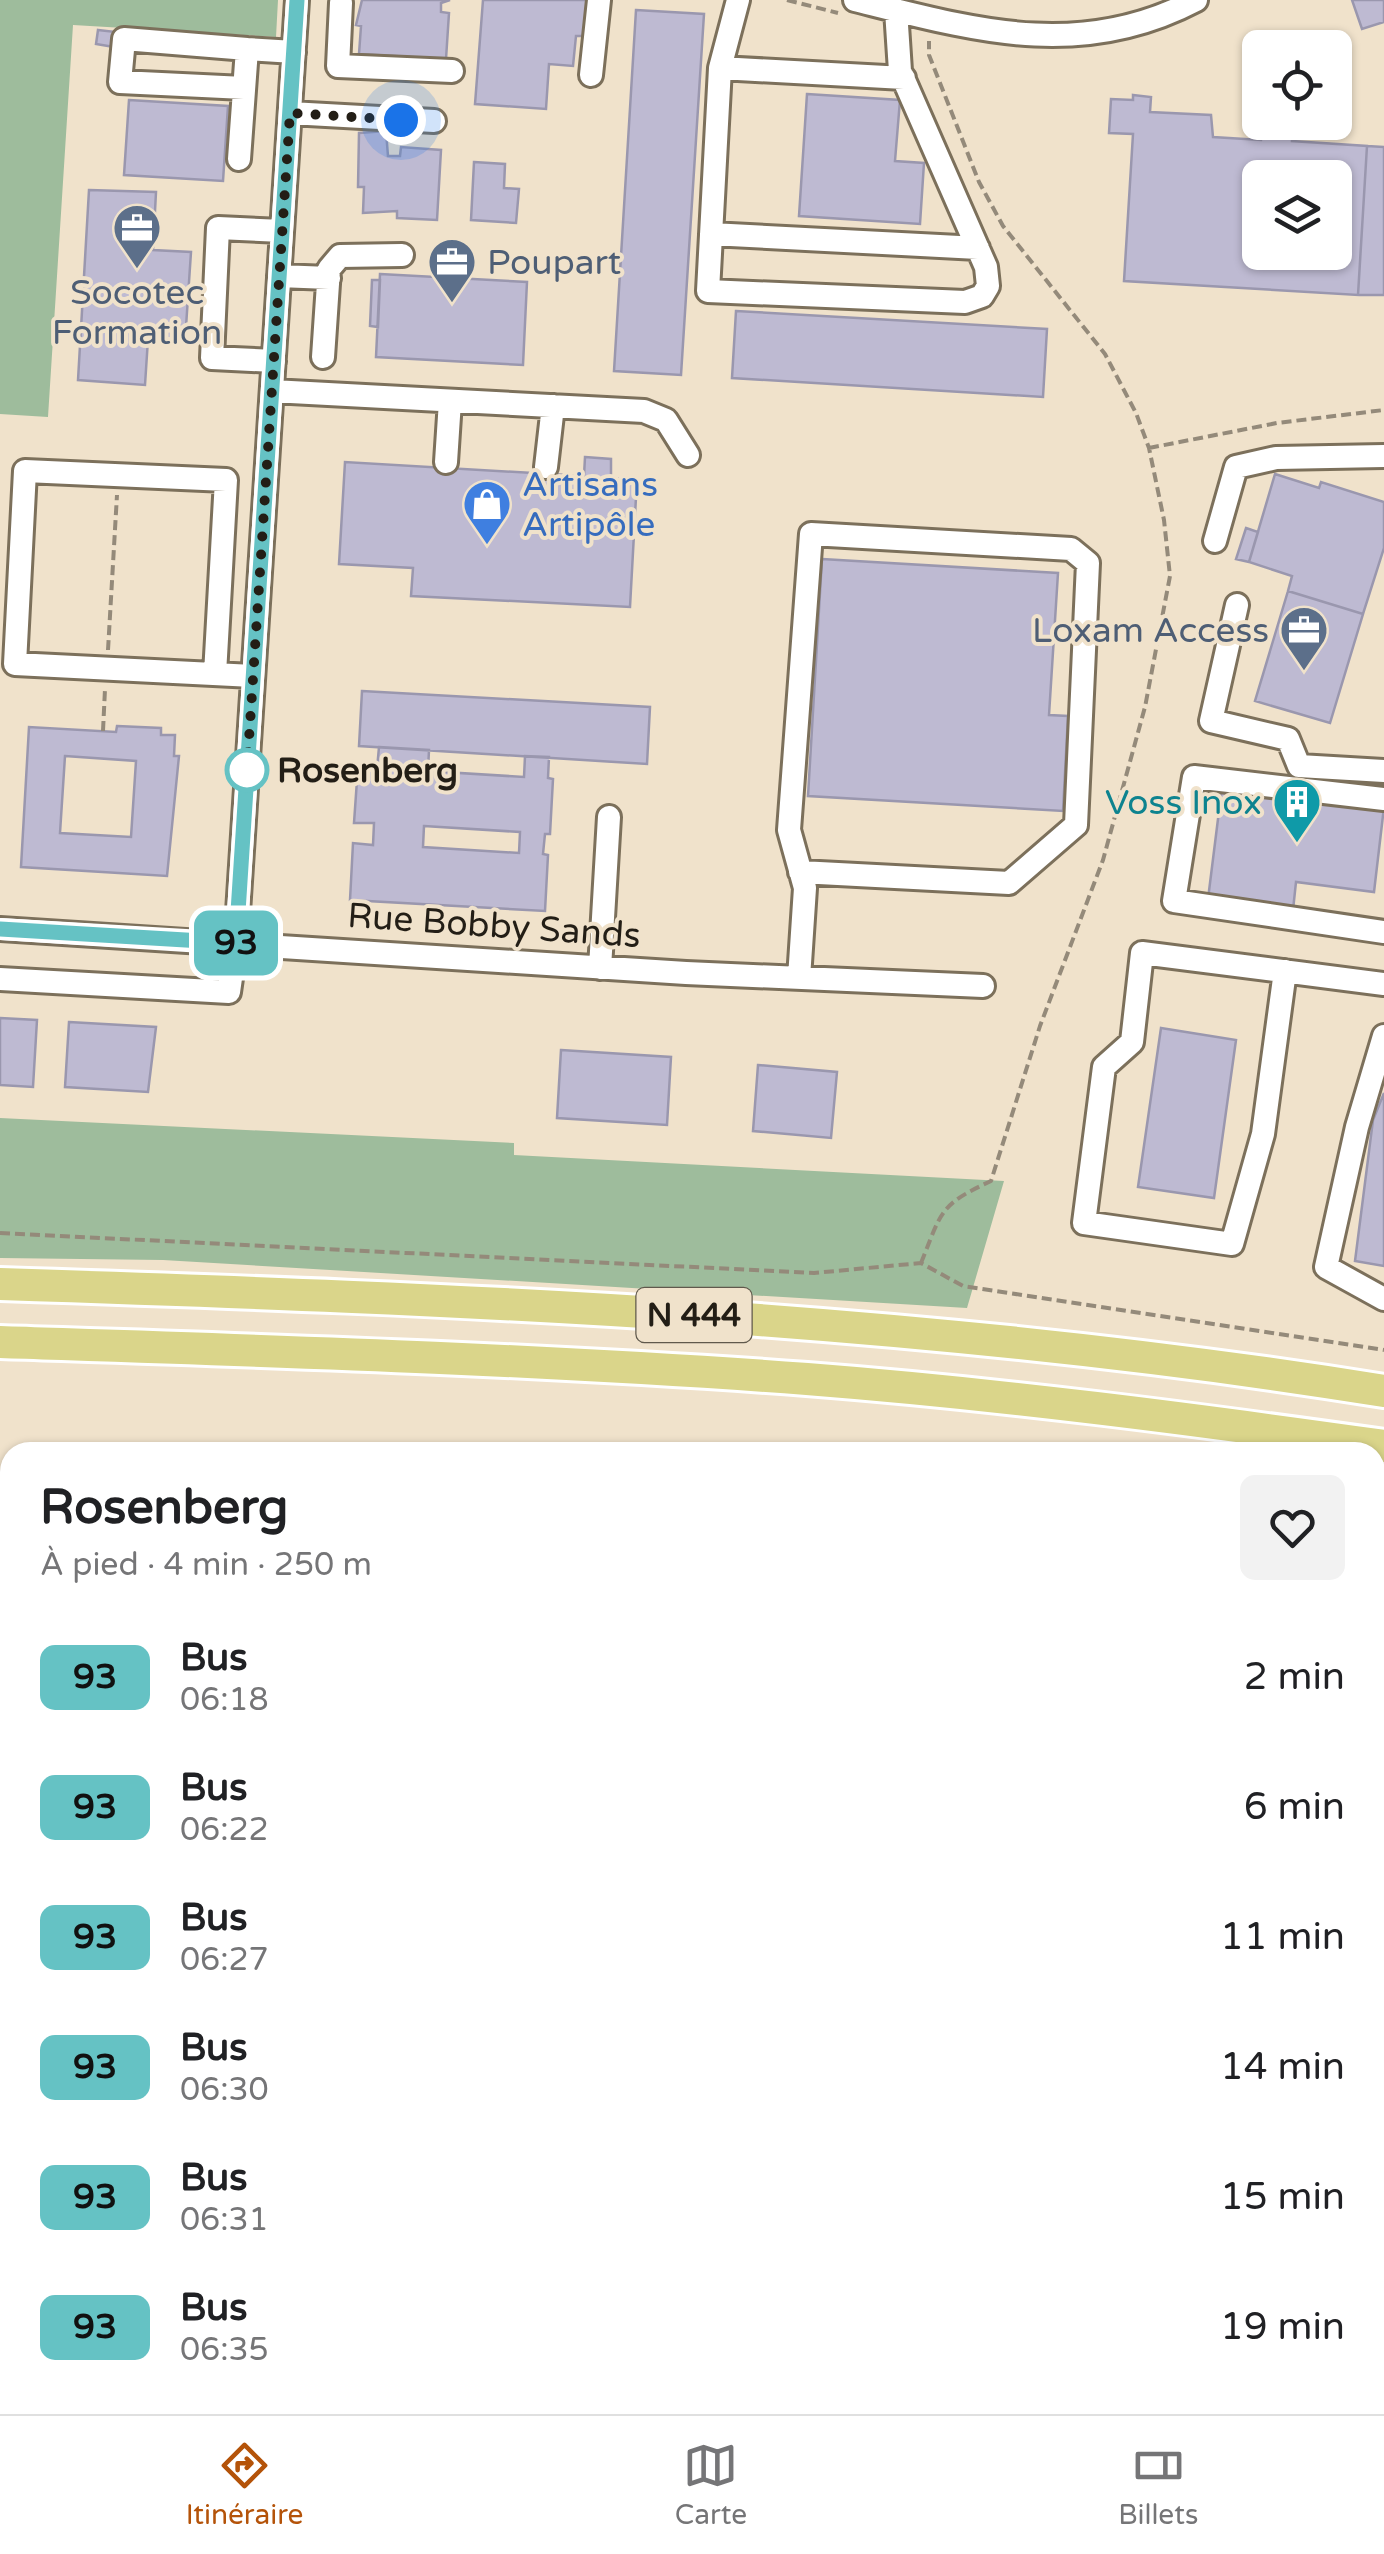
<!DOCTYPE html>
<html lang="fr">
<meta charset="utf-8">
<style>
:root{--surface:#fff;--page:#f2f2f2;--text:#202124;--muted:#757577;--line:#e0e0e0;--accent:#b45309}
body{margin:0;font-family:"Varela Round",sans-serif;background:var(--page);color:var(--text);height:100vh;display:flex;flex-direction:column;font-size:38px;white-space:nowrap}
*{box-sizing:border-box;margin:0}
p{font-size:32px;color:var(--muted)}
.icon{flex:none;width:55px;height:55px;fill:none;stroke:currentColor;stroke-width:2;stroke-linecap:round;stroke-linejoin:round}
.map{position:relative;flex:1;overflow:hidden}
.side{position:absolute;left:0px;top:1442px;width:1385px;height:972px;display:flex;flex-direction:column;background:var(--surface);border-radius:30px 30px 0 0;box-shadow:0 2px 8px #0004}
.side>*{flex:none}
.badge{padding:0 20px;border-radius:15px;font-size:35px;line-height:65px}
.tools{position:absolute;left:1242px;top:30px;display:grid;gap:20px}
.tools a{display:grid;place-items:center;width:110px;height:110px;border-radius:15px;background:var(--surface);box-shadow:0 2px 8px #0004;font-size:50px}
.you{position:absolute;width:50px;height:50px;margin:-25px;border:8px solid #fff;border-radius:50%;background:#1a73e8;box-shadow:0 0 0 15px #1a73e833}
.map>.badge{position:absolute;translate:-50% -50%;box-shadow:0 0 0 5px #fff}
.round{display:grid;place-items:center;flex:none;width:105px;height:105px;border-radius:15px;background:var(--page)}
.overview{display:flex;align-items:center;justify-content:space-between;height:170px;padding:0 40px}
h1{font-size:48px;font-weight:800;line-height:75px}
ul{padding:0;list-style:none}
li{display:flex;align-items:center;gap:30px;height:130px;padding:0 40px}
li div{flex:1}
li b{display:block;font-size:38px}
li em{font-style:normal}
li .badge{min-width:110px;font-weight:700;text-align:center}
.menu{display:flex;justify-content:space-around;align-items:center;height:140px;border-top:2px solid var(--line);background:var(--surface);font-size:28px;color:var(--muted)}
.menu a{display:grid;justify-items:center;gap:5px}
.menu .on{color:var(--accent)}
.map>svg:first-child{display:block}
.green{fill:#9ebc9c}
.building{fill:#bebad2;stroke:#9a97ae;stroke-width:2.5;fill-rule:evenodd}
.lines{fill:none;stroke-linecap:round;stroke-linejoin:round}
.minor-casing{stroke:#7c705b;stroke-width:28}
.highway-casing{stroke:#fff;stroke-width:38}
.path{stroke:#948a7a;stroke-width:4;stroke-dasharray:10 5;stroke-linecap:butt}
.minor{stroke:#fff;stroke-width:22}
.highway{stroke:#dad58a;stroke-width:32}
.line-casing{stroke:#fff;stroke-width:22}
.line{stroke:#65c2c4;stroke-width:15}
.walk{stroke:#231e16;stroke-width:10;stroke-dasharray:0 18}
.stop-dot{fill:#fff;stroke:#65c2c4;stroke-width:5}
.labels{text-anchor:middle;stroke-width:8;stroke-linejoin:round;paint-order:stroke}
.shield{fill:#f0e2cb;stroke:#60594c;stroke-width:2.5}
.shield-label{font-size:32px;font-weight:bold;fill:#231e16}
.service-label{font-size:35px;fill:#4e5e75;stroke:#f0e2cb;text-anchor:start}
.shop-label{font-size:35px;fill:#366cbe;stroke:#f0e2cb;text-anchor:start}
.stop-label{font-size:35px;font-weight:bold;fill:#231e16;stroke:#f0e2cb;text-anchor:start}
.culture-label{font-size:35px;fill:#0d838f;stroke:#f0e2cb;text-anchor:end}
.street-label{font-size:35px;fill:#231e16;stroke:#f0e2cb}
</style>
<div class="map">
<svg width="1384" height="2414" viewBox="0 0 1384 2414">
<rect width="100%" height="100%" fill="#f0e2cb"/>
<path class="green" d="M0,0H278L276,37L73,25L48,417L0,414Z
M0,1118L514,1143V1155L1004,1181L967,1308L163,1260L0,1258Z
M0,1887L10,1891V2405H1375V2103H1384V2414H0Z"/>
<path class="building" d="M362,0H450L441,3V12L449,13L446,59L359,54L361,26L356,25Z
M483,0H587L584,36H576L573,66L549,64L546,109L475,104Z
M1352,0H1384V22L1362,29Z
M636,10L704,14L681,375L614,371Z
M98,30L116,32L114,47L96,44Z
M807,94L900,100L895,161L924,163L920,224L799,216Z
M1133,95L1151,97L1150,112L1211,115L1213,137L1261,140L1263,122H1293L1292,141L1367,146L1358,295L1124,281L1133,134L1109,133L1111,99L1133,100ZM1260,178H1335V252H1260Z
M129,100L228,106L223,181L124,175Z
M386,131L388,156H400L401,147L441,150L437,220L397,218V211L363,213L364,187H358L359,133Z
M1367,146L1384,147V295H1358Z
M474,162L505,164L504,188L519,189L516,223L471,220Z
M89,190L156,192L153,250L191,252L185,342L148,339L145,385L78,380Z
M380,274L527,282L523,365L376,357Z
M372,280H380L378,327L370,326Z
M736,311L1047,329L1043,397L732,378Z
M585,457L611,459V478L637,479L630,607L411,596L413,568L339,564L345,462L584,476Z
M1275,474L1319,488L1321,482L1384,502V548L1363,614L1288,591L1292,576L1249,562Z
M1246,528L1258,532L1249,562L1236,559Z
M822,559L1058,573L1049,715L1068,716L1063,811L808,796Z
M1288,591L1363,614L1330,723L1255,701Z
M362,691L650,707L647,764L359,746Z
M117,726L161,728V735H175L174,756H179L167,876L21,867L29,727L116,732ZM65,756L136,761L131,837L60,833Z
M379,747L429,750L428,771L524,777L525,756L549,757L548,778L553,779L550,834H545L543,854L548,855L545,911L350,900L353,843L373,845L374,823H354L358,766L377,769ZM424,826L520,832L519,853L423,847Z
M1222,787L1384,807L1374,892L1296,882L1293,910L1208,899Z
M0,1018L37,1020L33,1087L0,1085Z
M69,1022L156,1027L148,1092L65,1087Z
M1161,1028L1236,1040L1214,1198L1138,1187Z
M561,1050L671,1057L667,1125L557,1118Z
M758,1065L837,1072L831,1138L753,1131Z
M1384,1093V1266L1355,1261L1373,1120Z
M0,1472L10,1473V1565H0Z
M1375,1615L1384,1616V1789L1379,1790L1375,1785Z
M0,1689L10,1690V1784H0Z
M1384,1828V1974L1375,1977V1836Z"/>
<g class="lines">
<g class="minor-casing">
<path id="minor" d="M738,0L720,68L708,291L965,302L982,296L988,286L986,267L900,71L896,10
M855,0C975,30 1080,61 1196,0
M341,3L338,66L452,71
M720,68L904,78
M591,75L599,0
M244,88L120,82L124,39L247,49
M290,113L434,121
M239,159L247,49L294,52
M711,234L978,248
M279,276L329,278
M323,357L329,269L340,256L402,255
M274,361L212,358L218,228L282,231
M272,391L644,411L666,420L688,455
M446,462L450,401
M546,467L553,406
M1215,541L1236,467L1276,458L1384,456
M1237,605L1211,721L1288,739L1299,766L1384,771
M215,674L226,480L25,471L15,664C94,668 174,672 253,676
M1384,799L1194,777L1174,901L1384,932
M0,929L686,973L983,986
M600,968L609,817
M1285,971L1263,1134L1232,1244L1084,1223L1104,1067L1132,1042L1142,953L1384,984
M799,978L805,888L789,830L811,534L1071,549L1088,563L1076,825L1009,883L800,872
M0,979L229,992L236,943L297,0
M1384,1036L1357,1127L1326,1267L1384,1299
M0,1660H10
M0,1870L10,1873
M1375,2085H1384
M218,2414L219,2405"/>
</g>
<g class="highway-casing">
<path id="highway" d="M0,1284C462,1299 927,1317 1384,1391
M0,1342C269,1351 538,1359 807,1379C1000,1394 1192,1419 1384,1446"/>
</g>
<path class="path" d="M787,0L838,13
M1149,448L1277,423L1384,410
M108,650L117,495
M103,731L105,689
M0,1233L814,1273L921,1263L963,1286L1384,1350
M921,1263C942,1211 939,1205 991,1181L1040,1026L1103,860L1145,707L1170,576L1164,520L1149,448L1136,413L1105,354L1003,226L979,182L929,55V41"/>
<use href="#minor" class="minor"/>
<use href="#highway" class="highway"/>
</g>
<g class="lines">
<g class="line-casing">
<path id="line" d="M0,929L236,943L297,0"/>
</g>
<use href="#line" class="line"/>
<path class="walk" d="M247,770L290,113L401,120"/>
</g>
<defs>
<g id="office-pin" transform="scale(2.5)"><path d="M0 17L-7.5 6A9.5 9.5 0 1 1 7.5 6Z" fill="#5c6f8a" stroke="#f0e2cb"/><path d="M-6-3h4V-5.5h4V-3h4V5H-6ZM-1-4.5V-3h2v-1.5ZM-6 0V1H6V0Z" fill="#fff"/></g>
<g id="shop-pin" transform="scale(2.5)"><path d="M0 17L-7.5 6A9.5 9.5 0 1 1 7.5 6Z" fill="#3f7fe0" stroke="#f0e2cb"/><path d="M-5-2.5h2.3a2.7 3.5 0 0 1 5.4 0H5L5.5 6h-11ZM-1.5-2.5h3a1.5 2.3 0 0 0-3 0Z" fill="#fff"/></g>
<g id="building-pin" transform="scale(2.5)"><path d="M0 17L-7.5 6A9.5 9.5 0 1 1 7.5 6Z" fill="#0f9aa8" stroke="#f0e2cb"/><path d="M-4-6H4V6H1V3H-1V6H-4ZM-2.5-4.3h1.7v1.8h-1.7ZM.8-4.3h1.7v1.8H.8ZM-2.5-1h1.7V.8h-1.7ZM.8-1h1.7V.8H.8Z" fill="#fff"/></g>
</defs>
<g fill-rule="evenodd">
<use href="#office-pin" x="137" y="228"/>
<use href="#office-pin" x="452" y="262"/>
<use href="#shop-pin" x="487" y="504"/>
<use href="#office-pin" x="1304" y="630"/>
<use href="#building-pin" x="1297" y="802"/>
</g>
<circle class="stop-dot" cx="247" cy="770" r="20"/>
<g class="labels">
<rect class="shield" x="636.5" y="1288" width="115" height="54" rx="8"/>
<g class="shield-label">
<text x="694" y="1326">N 444</text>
</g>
<g class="service-label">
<text x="487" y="274">Poupart</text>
<text x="137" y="304" text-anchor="middle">Socotec<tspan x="137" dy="40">Formation</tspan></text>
<text x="1269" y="642" text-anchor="end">Loxam Access</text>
</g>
<g class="shop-label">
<text x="522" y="496">Artisans<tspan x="522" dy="40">Artipôle</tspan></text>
</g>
<g class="stop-label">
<text x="277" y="782">Rosenberg</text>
</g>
<g class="culture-label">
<text x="1262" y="814">Voss Inox</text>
</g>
<g class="street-label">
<text transform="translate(494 925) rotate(4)" y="12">Rue Bobby Sands</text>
</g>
</g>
</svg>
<div class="tools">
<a><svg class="icon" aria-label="locate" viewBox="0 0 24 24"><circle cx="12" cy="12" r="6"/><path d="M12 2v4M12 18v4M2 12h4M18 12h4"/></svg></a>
<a><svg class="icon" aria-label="layers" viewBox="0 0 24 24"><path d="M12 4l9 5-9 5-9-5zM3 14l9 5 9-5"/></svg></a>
</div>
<div class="you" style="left:401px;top:120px"></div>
<b class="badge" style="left:236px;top:943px;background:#65c2c4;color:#111">93</b>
<section class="side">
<div class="overview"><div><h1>Rosenberg</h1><p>À pied · 4 min · 250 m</p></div><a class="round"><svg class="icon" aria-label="heart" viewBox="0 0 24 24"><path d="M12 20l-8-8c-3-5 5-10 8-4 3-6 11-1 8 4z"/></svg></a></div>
<ul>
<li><span class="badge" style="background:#65c2c4;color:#111">93</span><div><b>Bus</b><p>06:18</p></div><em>2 min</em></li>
<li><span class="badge" style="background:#65c2c4;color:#111">93</span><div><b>Bus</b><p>06:22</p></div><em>6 min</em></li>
<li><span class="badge" style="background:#65c2c4;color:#111">93</span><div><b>Bus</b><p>06:27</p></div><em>11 min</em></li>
<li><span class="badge" style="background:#65c2c4;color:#111">93</span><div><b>Bus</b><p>06:30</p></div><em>14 min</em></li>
<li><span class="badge" style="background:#65c2c4;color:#111">93</span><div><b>Bus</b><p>06:31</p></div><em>15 min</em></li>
<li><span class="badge" style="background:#65c2c4;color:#111">93</span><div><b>Bus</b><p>06:35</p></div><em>19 min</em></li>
</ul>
</section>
</div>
<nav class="menu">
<a class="on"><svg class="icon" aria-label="directions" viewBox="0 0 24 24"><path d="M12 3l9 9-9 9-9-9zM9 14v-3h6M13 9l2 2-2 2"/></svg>Itinéraire</a>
<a><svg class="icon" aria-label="map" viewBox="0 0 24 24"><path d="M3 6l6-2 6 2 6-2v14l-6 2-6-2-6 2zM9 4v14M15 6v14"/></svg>Carte</a>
<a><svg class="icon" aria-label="tickets" viewBox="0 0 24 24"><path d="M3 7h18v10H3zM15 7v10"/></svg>Billets</a>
</nav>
